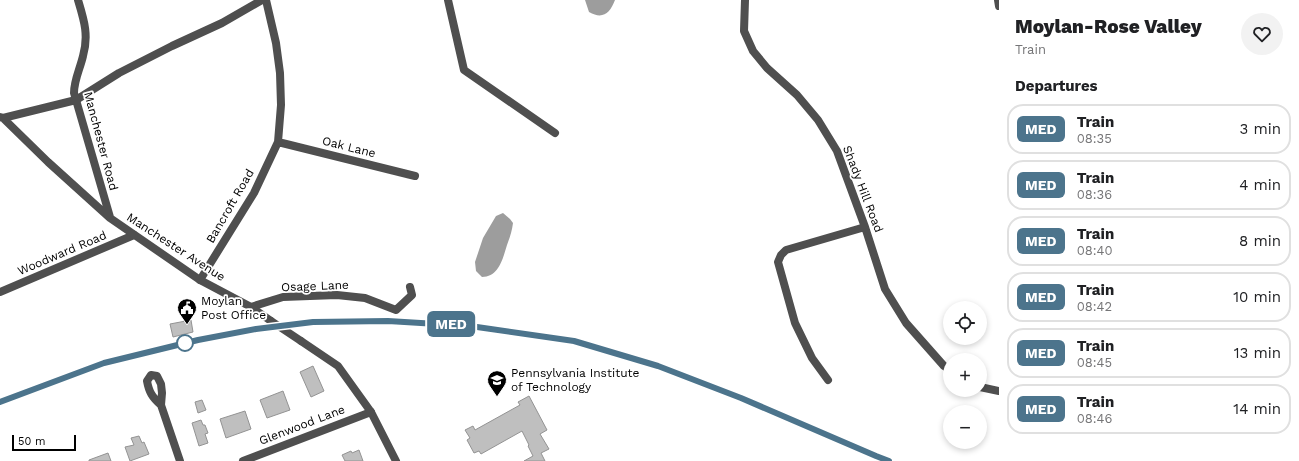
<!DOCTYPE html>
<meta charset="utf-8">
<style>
:root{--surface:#fff;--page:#f2f2f2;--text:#202124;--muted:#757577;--line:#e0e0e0}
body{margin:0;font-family:"Work Sans",sans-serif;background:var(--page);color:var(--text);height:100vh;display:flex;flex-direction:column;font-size:15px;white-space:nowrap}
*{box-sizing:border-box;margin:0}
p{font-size:13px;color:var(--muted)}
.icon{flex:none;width:22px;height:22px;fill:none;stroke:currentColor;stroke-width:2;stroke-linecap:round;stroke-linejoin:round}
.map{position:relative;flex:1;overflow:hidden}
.panel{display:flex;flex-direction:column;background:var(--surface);width:300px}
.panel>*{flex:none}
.badge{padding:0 8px;border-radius:6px;font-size:14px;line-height:26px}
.fabs{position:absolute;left:943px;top:301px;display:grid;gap:8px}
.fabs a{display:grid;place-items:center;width:44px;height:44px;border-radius:50%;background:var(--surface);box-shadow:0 2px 6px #0003;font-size:20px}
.scale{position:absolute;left:12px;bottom:10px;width:64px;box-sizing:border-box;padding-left:4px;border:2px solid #000;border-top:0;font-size:11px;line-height:14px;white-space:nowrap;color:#000;-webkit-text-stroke:3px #fff;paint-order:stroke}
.map>.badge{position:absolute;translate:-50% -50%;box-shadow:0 0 0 2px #fff}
h2{padding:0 16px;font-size:15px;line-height:36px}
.round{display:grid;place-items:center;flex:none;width:42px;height:42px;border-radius:21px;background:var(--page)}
.overview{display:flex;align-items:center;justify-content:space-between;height:68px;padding:0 16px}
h1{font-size:19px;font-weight:800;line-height:30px}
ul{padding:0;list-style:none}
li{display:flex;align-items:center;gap:12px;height:50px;margin:0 8px 6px;padding:0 8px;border:2px solid var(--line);border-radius:16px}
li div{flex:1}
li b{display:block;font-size:15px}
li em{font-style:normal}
li .badge{min-width:44px;font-weight:700;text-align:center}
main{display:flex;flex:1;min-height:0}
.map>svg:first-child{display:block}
.water{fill:#9d9d9d}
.building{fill:#bfbfbf;stroke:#939393}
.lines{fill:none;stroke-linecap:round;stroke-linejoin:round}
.minor{stroke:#4f4f4f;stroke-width:8}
.tertiary{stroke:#4f4f4f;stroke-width:8}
.rail{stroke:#000;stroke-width:2.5;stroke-dasharray:6 2 1 2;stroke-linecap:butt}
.tertiary-bridge{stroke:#4f4f4f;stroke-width:8}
.line-casing{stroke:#fff;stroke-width:9}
.line{stroke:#4c748c;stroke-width:6}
.stop-dot{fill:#fff;stroke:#4c748c;stroke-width:2}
.labels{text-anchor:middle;stroke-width:3.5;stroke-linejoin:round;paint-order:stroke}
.street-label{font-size:12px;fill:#000;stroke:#fff}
.poi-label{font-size:12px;fill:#000;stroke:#fff;text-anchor:start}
</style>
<main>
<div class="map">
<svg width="999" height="461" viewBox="0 0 999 461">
<rect width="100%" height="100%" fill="#fff"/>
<path class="water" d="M585,0H615C610,13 603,20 589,12Z
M503,213L510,219L513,223C512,231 510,237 507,245C503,258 499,277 482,277L476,271L475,262L483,238L496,216Z"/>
<path class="building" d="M191,320L193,332L173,337L170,324Z
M313,366L324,391L311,397L300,372Z
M283,391L290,410L267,418L260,400Z
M529,396L547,430L540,434L549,449L541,453L545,461H524L533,456L528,446L529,445L522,431L481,454L479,451L474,453L467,440L470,438L465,430L473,426L475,430L520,405L518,402Z
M202,400L206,410L198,413L195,402Z
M245,411L251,429L226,438L220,419Z
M201,420L203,425H205L208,433L205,434L208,443L199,446L192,423Z
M139,436L142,443L144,442L149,454L130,461L125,447L134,445L131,438Z
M359,450L363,461H345L342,455L351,451L352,453Z
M108,453L111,461H89V460Z"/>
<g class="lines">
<path class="minor" d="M448,0L464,70L555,133
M745,0L744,31L753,51L767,68L797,95L818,120L837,151L865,227L885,289L906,323L944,366L950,370
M998,0L999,6
M76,100L119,73L172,46L222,23L262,0
M278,142L415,176
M200,280L254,193L278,142L281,105L280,73L276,43L266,0
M0,292L134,235
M251,307L283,297L337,295L365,298L396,310L412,295L410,287
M828,380L812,358L795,323L778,262L781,255L786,250L865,227
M980,387L999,391
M161,405C152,397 149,392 147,381L151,375L157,376L161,384L162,393L161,405L180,461
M243,461L371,412"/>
<path class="tertiary" d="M78,0C84,20 89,35 83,56C80,69 74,80 74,93L110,217
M0,117L3,118L48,162L110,218L200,280L251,307L271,321
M3,118L76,100
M301,341L338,366L371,412L396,461"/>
<path class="rail" d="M0,402L104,363L198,340L256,329L313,322L388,321L470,326L574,341L658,366L741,398L876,456L889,461"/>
<path class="tertiary-bridge" d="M271,321L301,341"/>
</g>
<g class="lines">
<g class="line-casing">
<path id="line" d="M0,402L104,363L198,340L256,329L313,322L388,321L470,326L574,341L658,366L741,398L876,456L889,461"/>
</g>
<use href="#line" class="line"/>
</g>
<defs>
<g id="civic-pin" transform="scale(1)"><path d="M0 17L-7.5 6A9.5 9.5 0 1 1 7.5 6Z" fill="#000" stroke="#fff"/><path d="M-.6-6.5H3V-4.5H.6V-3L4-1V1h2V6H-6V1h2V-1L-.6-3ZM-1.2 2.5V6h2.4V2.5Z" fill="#fff"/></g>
<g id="school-pin" transform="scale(1)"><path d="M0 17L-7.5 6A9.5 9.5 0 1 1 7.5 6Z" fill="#000" stroke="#fff"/><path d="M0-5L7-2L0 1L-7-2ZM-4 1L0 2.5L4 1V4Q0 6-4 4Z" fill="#fff"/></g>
</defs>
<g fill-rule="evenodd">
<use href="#civic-pin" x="187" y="308"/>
<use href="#school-pin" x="497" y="380"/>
</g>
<circle class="stop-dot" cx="185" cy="343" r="8"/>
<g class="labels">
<g class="street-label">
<text transform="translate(101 141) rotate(75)" y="4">Manchester Road</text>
<text transform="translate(349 147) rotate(14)" y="4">Oak Lane</text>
<text transform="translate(863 189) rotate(69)" y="4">Shady Hill Road</text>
<text transform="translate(230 206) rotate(-60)" y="4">Bancroft Road</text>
<text transform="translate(176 247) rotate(33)" y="4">Manchester Avenue</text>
<text transform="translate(62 253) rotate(-23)" y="4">Woodward Road</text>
<text transform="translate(315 286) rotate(-2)" y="4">Osage Lane</text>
<text transform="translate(302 425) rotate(-21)" y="4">Glenwood Lane</text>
</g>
<g class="poi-label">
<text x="201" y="305">Moylan<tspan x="201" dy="14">Post Office</tspan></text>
<text x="511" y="377">Pennsylvania Institute<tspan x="511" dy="14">of Technology</tspan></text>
</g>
</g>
</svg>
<div class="fabs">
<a><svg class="icon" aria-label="locate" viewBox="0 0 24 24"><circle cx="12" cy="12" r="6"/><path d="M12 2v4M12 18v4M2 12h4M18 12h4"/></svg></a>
<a>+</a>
<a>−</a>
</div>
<div class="scale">50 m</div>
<b class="badge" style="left:451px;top:324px;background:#4c748c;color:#fff">MED</b>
</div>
<section class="panel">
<div class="overview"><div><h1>Moylan-Rose Valley</h1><p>Train</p></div><a class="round"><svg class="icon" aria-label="heart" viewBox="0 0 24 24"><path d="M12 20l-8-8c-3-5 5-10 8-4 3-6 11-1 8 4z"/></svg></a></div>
<h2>Departures</h2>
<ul>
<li><span class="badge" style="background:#4c748c;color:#fff">MED</span><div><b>Train</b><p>08:35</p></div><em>3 min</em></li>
<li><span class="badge" style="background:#4c748c;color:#fff">MED</span><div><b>Train</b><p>08:36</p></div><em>4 min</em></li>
<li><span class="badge" style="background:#4c748c;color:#fff">MED</span><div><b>Train</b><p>08:40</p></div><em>8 min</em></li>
<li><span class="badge" style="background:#4c748c;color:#fff">MED</span><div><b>Train</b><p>08:42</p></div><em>10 min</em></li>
<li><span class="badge" style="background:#4c748c;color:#fff">MED</span><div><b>Train</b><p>08:45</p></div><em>13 min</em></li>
<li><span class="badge" style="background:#4c748c;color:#fff">MED</span><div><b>Train</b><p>08:46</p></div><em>14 min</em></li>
</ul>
</section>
</main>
